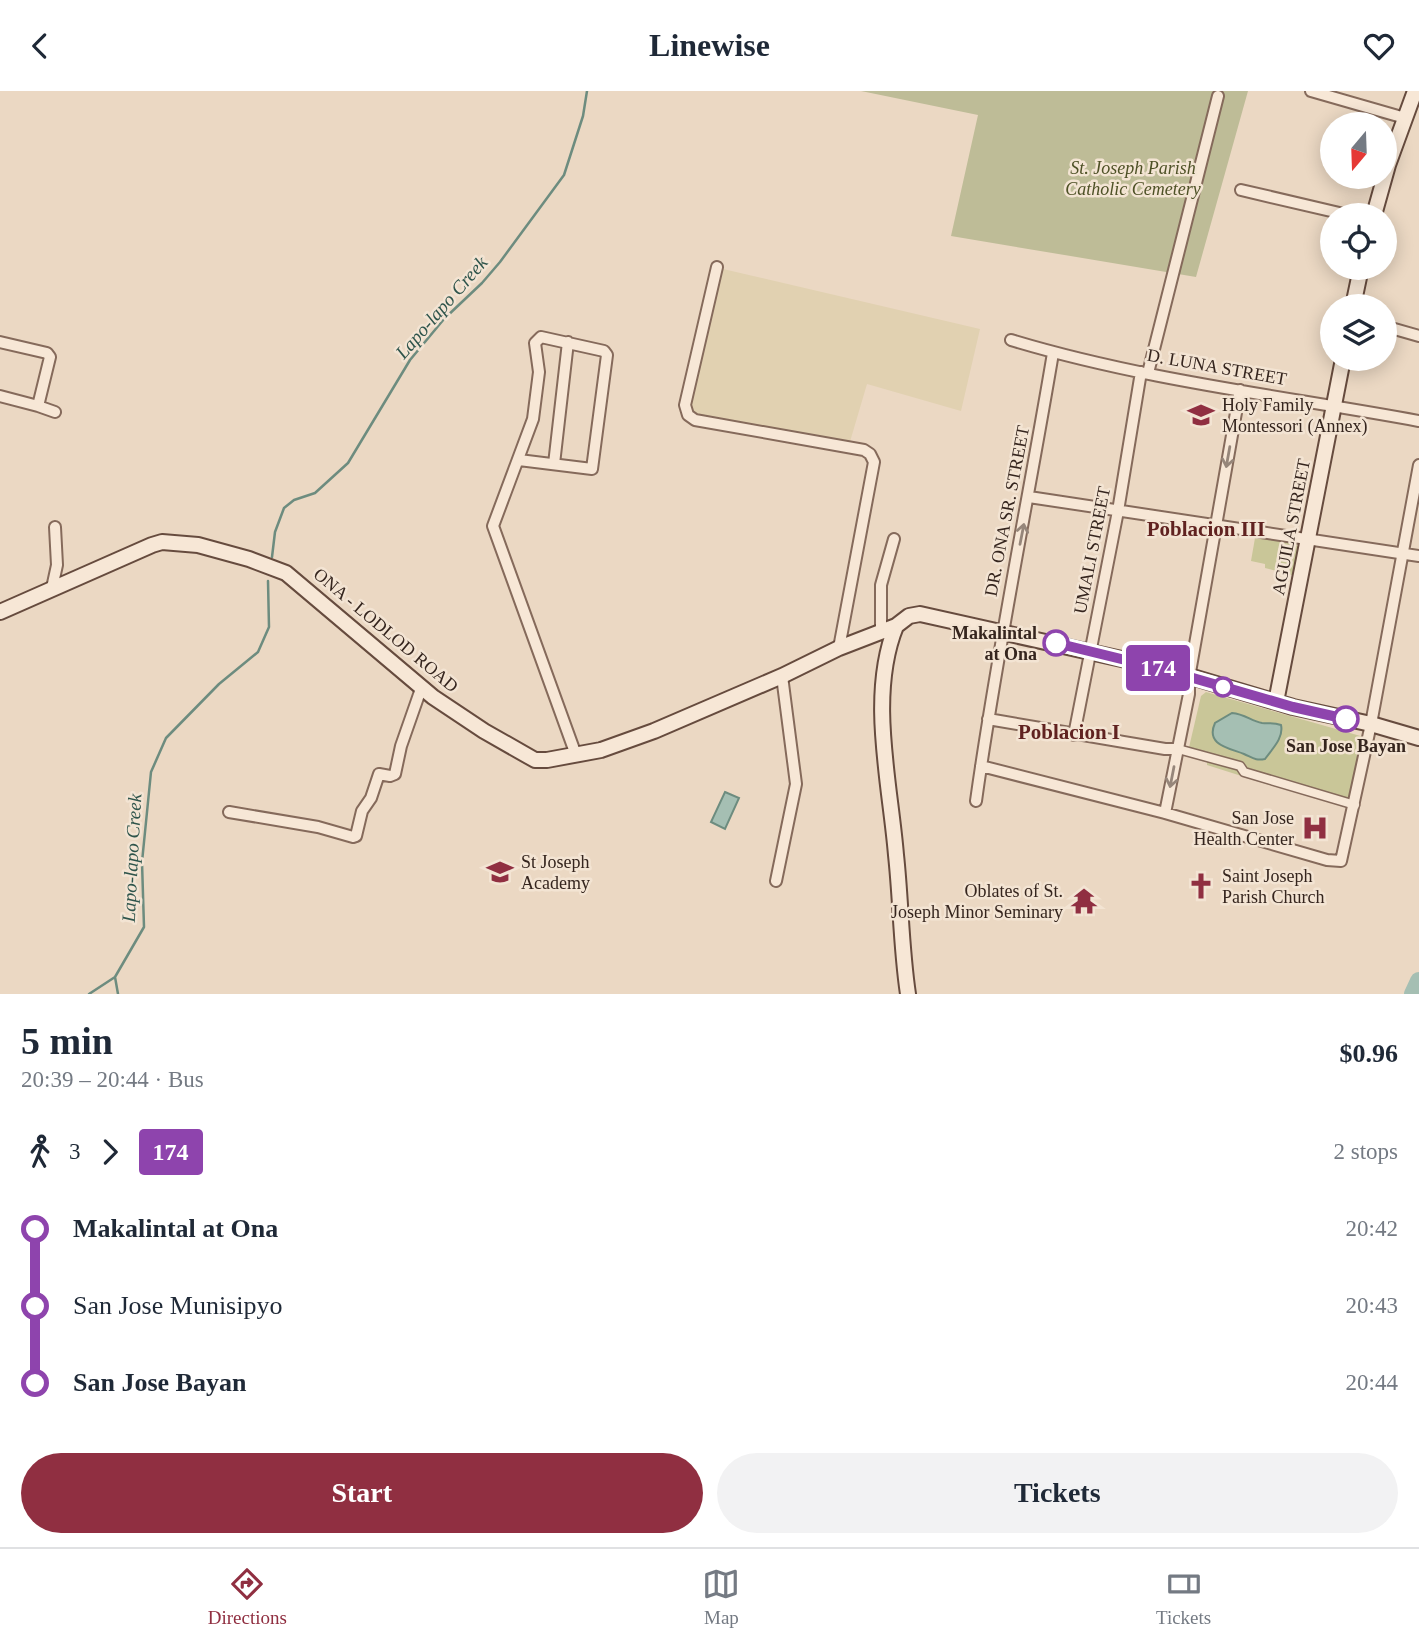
<!DOCTYPE html>
<meta charset="utf-8">
<style>
:root{--surface:#fff;--page:#f2f2f3;--text:#1f2937;--muted:#747a83;--line:#e0e1e3;--accent:#902f41}
body{margin:0;font-family:"Times New Roman",serif;background:var(--page);color:var(--text);height:100vh;display:flex;flex-direction:column;font-size:26px;white-space:nowrap}
*{box-sizing:border-box;margin:0}
p{font-size:23px;color:var(--muted)}
.icon{flex:none;width:38px;height:38px;fill:none;stroke:currentColor;stroke-width:2;stroke-linecap:round;stroke-linejoin:round}
.map{position:relative;height:903px;overflow:hidden}
.details{display:flex;flex-direction:column;background:var(--surface);flex:1}
.details>*{flex:none}
.badge{padding:0 14px;border-radius:5px;font-size:24px;line-height:46px}
.needle{width:46px;rotate:199deg}
.buttons{position:absolute;left:1320px;top:21px;display:grid;gap:14px}
.buttons a{display:grid;place-items:center;width:77px;height:77px;border-radius:50%;background:var(--surface);box-shadow:0 4px 18px #0003;font-size:35px}
.map>.badge{position:absolute;translate:-50% -50%;box-shadow:0 0 0 4px #fff}
.legs{display:flex;align-items:center;gap:10px;height:77px;padding:0 21px;font-size:23px}
.legs p{margin-inline-start:auto}
.head{display:flex;align-items:center;justify-content:space-between;height:119px;padding:0 21px}
h1{font-size:38px;font-weight:700;line-height:52px}
.cta{display:flex;gap:14px;margin-top:auto;padding:14px 21px}
.cta a{flex:1;height:80px;border-radius:42px;background:var(--accent);color:#fff;font-size:28px;font-weight:700;line-height:80px;text-align:center}
.cta a+a{background:var(--page);color:var(--text)}
ul{padding:0 21px;list-style:none}
li{display:flex;align-items:center;gap:24px;height:77px;font-size:26px}
li i{display:grid;place-items:center;width:10px;height:100%;margin:0 9px;background:currentColor}
li i::after{content:'';width:18px;height:18px;margin:-9px;border:5px solid;border-radius:50%;background:var(--surface)}
li p{margin-inline-start:auto}
li:first-child i{background:linear-gradient(#0000 50%,currentColor 0)}
li:last-child i{background:linear-gradient(currentColor 50%,#0000 0)}
header{display:flex;justify-content:space-between;align-items:center;height:91px;padding:0 21px;background:var(--surface);font-size:32px;font-weight:700}
.tab-bar{display:flex;justify-content:space-around;align-items:center;height:98px;border-top:2px solid var(--line);background:var(--surface);font-size:19px;color:var(--muted)}
.tab-bar a{display:grid;justify-items:center;gap:4px}
.tab-bar .on{color:var(--accent)}
.map>svg:first-child{display:block}
.farmland{fill:#e1d1b1}
.green{fill:#c9c698}
.cemetery{fill:#bebc97}
.water{fill:#a5bfb3;stroke:#6d8c7f;stroke-width:2}
.lines{fill:none;stroke-linecap:round;stroke-linejoin:round}
.stream{stroke:#6d8c7f;stroke-width:2.5}
.river{stroke:#a5bfb3;stroke-width:18}
.pedestrian-casing{stroke:#856a5b;stroke-width:11}
.minor-casing{stroke:#856a5b;stroke-width:14}
.secondary-casing{stroke:#664b3e;stroke-width:18}
.pedestrian{stroke:#f7e7d6;stroke-width:8}
.minor{stroke:#f7e7d6;stroke-width:10}
.secondary{stroke:#f7e7d6;stroke-width:14}
.oneway{stroke:#96867a}
.line-1-casing{stroke:#fff;stroke-width:16}
.line-1{stroke:#8e44ad;stroke-width:10}
.stop-1-dot{fill:#fff;stroke:#8e44ad;stroke-width:3.5}
.labels{text-anchor:middle;stroke-width:5;stroke-linejoin:round;paint-order:stroke}
.park-label{font-size:18px;font-style:italic;fill:#4e5126;stroke:#f3e4d3}
.street-label{font-size:18px;fill:#35251e;stroke:#f3e4d3}
.poi-label{font-size:18px;fill:#35251e;stroke:#f3e4d3;text-anchor:start}
.stop-label{font-size:18px;font-weight:bold;fill:#35251e;stroke:#f3e4d3;text-anchor:end}
.water-label{font-size:19px;font-style:italic;fill:#2e544b;stroke:#f3e4d3}
.quarter-label{font-size:21px;font-weight:bold;fill:#602220;stroke:#f3e4d3}
</style>
<header><svg class="icon" aria-label="back" viewBox="0 0 24 24"><path d="M15 5l-7 7 7 7"/></svg>Linewise<svg class="icon" aria-label="heart" viewBox="0 0 24 24"><path d="M12 20l-8-8c-3-5 5-10 8-4 3-6 11-1 8 4z"/></svg></header>
<div class="map">
<svg width="1419" height="903" viewBox="0 0 1419 903">
<rect width="100%" height="100%" fill="#ebd8c3"/>
<path class="farmland" d="M723,178L980,238L961,320L867,293L849,354L696,325L689,313Z"/>
<path class="green" d="M1255,447L1293,452L1299,456L1295,485L1265,477V473L1251,470Z
M1206,601L1364,646L1351,709L1277,694L1276,696L1207,674V671L1187,665L1201,605Z"/>
<path class="cemetery" d="M861,0H1248L1196,186L951,145L978,24Z"/>
<path class="water" d="M1232,622C1245,623 1251,630 1262,632C1269,633 1273,631 1281,634C1284,647 1272,658 1265,668C1256,670 1253,667 1244,663C1229,657 1205,654 1215,632Z
M725,701L739,707L725,738L711,731Z"/>
<g class="lines">
<path class="stream" d="M272,466L275,441L284,417L294,409L315,402L348,372L410,269L444,228L482,192L500,171L564,84L583,25L587,0
M115,886L118,903
M89,903L115,886L144,836L142,771L151,681L166,647L219,593L258,561L269,536L268,490"/>
<path class="river" d="M1413,903L1419,890"/>
<g class="pedestrian-casing">
<path id="pedestrian" d="M1178,658L1240,675L1244,681L1355,714"/>
</g>
<g class="minor-casing">
<path id="minor" d="M1311,0L1405,27
M1241,99L1348,124
M717,176L685,314L688,324L695,329L864,359L870,363L874,371L839,557
M1384,235L1419,245
M1011,249C1143,289 1283,305 1419,330
M0,251L47,262L50,266L38,315L0,305
M1148,282L1218,5
M38,315L55,321
M519,369L592,378L607,264L604,260L541,246L535,252L539,281L533,328L493,435L576,664
M554,373L568,251
M1029,406L1419,465
M52,497L57,474L55,436
M881,540V494L894,448
M988,628L1165,658H1178
M1074,644L1118,420L1141,281
M981,675L1165,722L1327,769L1341,770L1371,633L1419,374
M976,710C997,559 1028,411 1053,262
M229,721L318,736L353,746L356,745L362,720L371,707L379,683L390,685L395,683L401,655L422,595
M1165,722L1189,603V587L1240,299
M776,790L796,693L782,585"/>
</g>
<g class="secondary-casing">
<path id="secondary" d="M1374,124L1388,74L1415,0
M1353,215L1361,177
M0,521L152,454L162,451L198,454L249,468L286,482L433,606L484,640L535,669H547L601,659L654,640L782,585L839,557L896,535L909,525L920,523L1162,577L1293,616L1371,633L1419,647
M896,535C868,604 890,691 896,764C901,810 901,857 908,903
M1276,611L1343,268"/>
</g>
<use href="#pedestrian" class="pedestrian"/>
<use href="#minor" class="minor"/>
<use href="#secondary" class="secondary"/>
</g>
<defs><path id="oneway-shaft" d="M-6 0H5M1.5-3L5.5 0L1.5 3" fill="none" stroke-width="1.6" stroke-linecap="round" stroke-linejoin="round" transform="scale(1.75)"/></defs>
<g class="oneway">
<use href="#oneway-shaft" transform="translate(1228 366) rotate(100)"/>
<use href="#oneway-shaft" transform="translate(1022 443) rotate(-79)"/>
<use href="#oneway-shaft" transform="translate(1172 686) rotate(101)"/>
</g>
<g class="lines">
<g class="line-1-casing">
<path id="line-1" d="M1056,552L1162,578L1293,616L1346,628"/>
</g>
<use href="#line-1" class="line-1"/>
</g>
<defs>
<g id="school-bare" transform="scale(2.1)"><path d="M0-5L7-2L0 1L-7-2ZM-4 1L0 2.5L4 1V4Q0 6-4 4Z" fill="#902f41" stroke="#f3e4d3" stroke-width="2.5" paint-order="stroke"/></g>
<g id="hospital-bare" transform="scale(2.1)"><path d="M-5-5h3v3.5h4V-5h3V5h-3V1.5h-4V5h-3Z" fill="#902f41" stroke="#f3e4d3" stroke-width="2.5" paint-order="stroke"/></g>
<g id="church-bare" transform="scale(2.1)"><path d="M-1.2-6h2.4v3.5h3.3v2.4h-3.3V6h-2.4V-.1h-3.3v-2.4h3.3Z" fill="#902f41" stroke="#f3e4d3" stroke-width="2.5" paint-order="stroke"/></g>
<g id="temple-bare" transform="scale(2.1)"><path d="M0-6L5-2H3V0L6.5 2.5H4V6H1.5V3h-3V6H-4V2.5H-6.5L-3 0V-2H-5Z" fill="#902f41" stroke="#f3e4d3" stroke-width="2.5" paint-order="stroke"/></g>
</defs>
<g fill-rule="evenodd">
<use href="#school-bare" x="1201" y="324"/>
<use href="#hospital-bare" x="1315" y="737"/>
<use href="#school-bare" x="500" y="781"/>
<use href="#church-bare" x="1201" y="795"/>
<use href="#temple-bare" x="1084" y="810"/>
</g>
<g class="stop-1-dot">
<circle cx="1056" cy="552" r="12"/>
<circle cx="1223" cy="596" r="9"/>
<circle cx="1346" cy="628" r="12"/>
</g>
<g class="labels">
<g class="park-label">
<text x="1133" y="83">St. Joseph Parish<tspan x="1133" dy="21">Catholic Cemetery</tspan></text>
</g>
<g class="street-label">
<text transform="translate(1217 276) rotate(10)" y="6">D. LUNA STREET</text>
<text transform="translate(1007 420) rotate(-79)" y="6">DR. ONA SR. STREET</text>
<text transform="translate(1291 436) rotate(-79)" y="6">AGUILA STREET</text>
<text transform="translate(1092 459) rotate(-79)" y="6">UMALI STREET</text>
<text transform="translate(386 539) rotate(40)" y="6">ONA - LODLOD ROAD</text>
</g>
<g class="poi-label">
<text x="1222" y="320">Holy Family<tspan x="1222" dy="21">Montessori (Annex)</tspan></text>
<text x="1294" y="733" text-anchor="end">San Jose<tspan x="1294" dy="21">Health Center</tspan></text>
<text x="521" y="777">St Joseph<tspan x="521" dy="21">Academy</tspan></text>
<text x="1222" y="791">Saint Joseph<tspan x="1222" dy="21">Parish Church</tspan></text>
<text x="1063" y="806" text-anchor="end">Oblates of St.<tspan x="1063" dy="21">Joseph Minor Seminary</tspan></text>
</g>
<g class="stop-label">
<text x="1037" y="548">Makalintal<tspan x="1037" dy="21">at Ona</tspan></text>
<text x="1346" y="661" text-anchor="middle">San Jose Bayan</text>
</g>
<g class="water-label">
<text transform="translate(441 216) rotate(-49)" y="7">Lapo-lapo Creek</text>
<text transform="translate(131 767) rotate(-87)" y="7">Lapo-lapo Creek</text>
</g>
<g class="quarter-label">
<text x="1206" y="445">Poblacion III</text>
<text x="1069" y="648">Poblacion I</text>
</g>
</g>
</svg>
<div class="buttons">
<a><svg class="needle" viewBox="-14 -14 28 28"><path d="M0-13l5 13h-10z" fill="#e53935"/><path d="M0 13l5-13h-10z" fill="#747a83"/></svg></a>
<a><svg class="icon" aria-label="locate" viewBox="0 0 24 24"><circle cx="12" cy="12" r="6"/><path d="M12 2v4M12 18v4M2 12h4M18 12h4"/></svg></a>
<a><svg class="icon" aria-label="layers" viewBox="0 0 24 24"><path d="M12 4l9 5-9 5-9-5zM3 14l9 5 9-5"/></svg></a>
</div>
<b class="badge" style="left:1158px;top:577px;background:#8e44ad;color:#fff">174</b>
</div>
<section class="details">
<div class="head"><div><h1>5 min</h1><p>20:39 – 20:44 · Bus</p></div><b>$0.96</b></div>
<div class="legs"><svg class="icon" aria-label="walk" viewBox="0 0 24 24"><circle cx="13" cy="4" r="2"/><path d="M13 8l-2 6 4 7M11 14l-3 7M7 12l3-4h3l4 4"/></svg>3<svg class="icon" aria-label="forward" viewBox="0 0 24 24"><path d="M9 5l7 7-7 7"/></svg><b class="badge" style="background:#8e44ad;color:#fff">174</b><p>2 stops</p></div>
<ul>
<li><i style="color:#8e44ad"></i><b>Makalintal at Ona</b><p>20:42</p></li>
<li><i style="color:#8e44ad"></i><span>San Jose Munisipyo</span><p>20:43</p></li>
<li><i style="color:#8e44ad"></i><b>San Jose Bayan</b><p>20:44</p></li>
</ul>
<div class="cta"><a>Start</a><a>Tickets</a></div>
</section>
<nav class="tab-bar">
<a class="on"><svg class="icon" aria-label="directions" viewBox="0 0 24 24"><path d="M12 3l9 9-9 9-9-9zM9 14v-3h6M13 9l2 2-2 2"/></svg>Directions</a>
<a><svg class="icon" aria-label="map" viewBox="0 0 24 24"><path d="M3 6l6-2 6 2 6-2v14l-6 2-6-2-6 2zM9 4v14M15 6v14"/></svg>Map</a>
<a><svg class="icon" aria-label="tickets" viewBox="0 0 24 24"><path d="M3 7h18v10H3zM15 7v10"/></svg>Tickets</a>
</nav>
